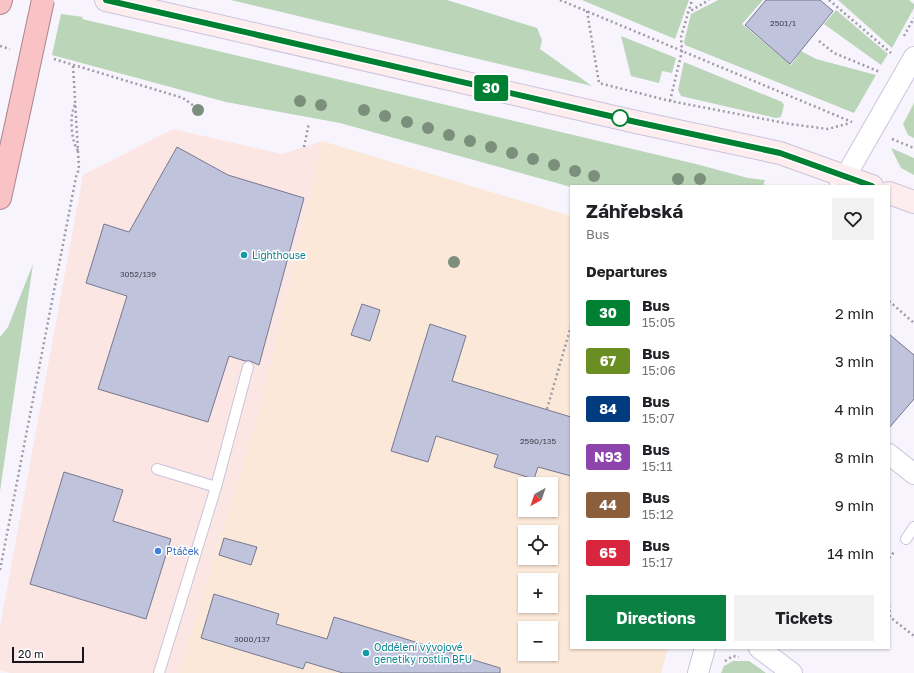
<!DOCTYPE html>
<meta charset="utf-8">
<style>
:root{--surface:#fff;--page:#f2f2f2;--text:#202124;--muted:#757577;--accent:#0b8043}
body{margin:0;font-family:"Golos Text",sans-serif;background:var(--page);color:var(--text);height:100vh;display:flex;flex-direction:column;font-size:15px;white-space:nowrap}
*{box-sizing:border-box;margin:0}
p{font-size:13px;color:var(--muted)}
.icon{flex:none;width:22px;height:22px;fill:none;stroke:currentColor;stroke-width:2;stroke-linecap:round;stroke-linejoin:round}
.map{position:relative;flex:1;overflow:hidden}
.sheet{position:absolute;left:570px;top:185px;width:320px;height:464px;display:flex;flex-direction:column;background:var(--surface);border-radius:0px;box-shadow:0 1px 3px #0004}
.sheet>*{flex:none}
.badge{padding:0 8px;border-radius:3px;font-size:14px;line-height:26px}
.needle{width:26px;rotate:220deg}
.controls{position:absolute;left:518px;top:477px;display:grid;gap:8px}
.controls a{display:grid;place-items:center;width:40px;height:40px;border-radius:0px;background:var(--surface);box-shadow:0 1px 3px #0004;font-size:20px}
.scale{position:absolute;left:12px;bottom:10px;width:72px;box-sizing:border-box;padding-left:4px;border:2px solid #18151e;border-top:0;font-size:11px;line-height:14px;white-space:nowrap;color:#18151e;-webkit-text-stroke:3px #fff;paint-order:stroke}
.map>.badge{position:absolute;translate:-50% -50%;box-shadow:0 0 0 2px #fff}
h2{padding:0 16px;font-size:15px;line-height:36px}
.round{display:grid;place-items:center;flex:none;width:42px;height:42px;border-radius:0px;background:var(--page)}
.summary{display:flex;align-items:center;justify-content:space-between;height:68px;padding:0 16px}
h1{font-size:19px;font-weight:700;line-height:30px}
.button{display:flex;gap:8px;margin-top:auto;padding:8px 16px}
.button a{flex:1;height:46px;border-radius:0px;background:var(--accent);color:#fff;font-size:16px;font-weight:700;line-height:46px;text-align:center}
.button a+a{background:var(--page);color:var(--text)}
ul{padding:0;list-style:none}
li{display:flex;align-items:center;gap:12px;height:48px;padding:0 16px}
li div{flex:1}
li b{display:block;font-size:15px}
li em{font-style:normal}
li .badge{min-width:44px;font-weight:700;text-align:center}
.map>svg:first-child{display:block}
.commercial{fill:#fbe8d8;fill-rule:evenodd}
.industrial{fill:#fce6e3}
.green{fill:#bad5b7}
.building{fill:#c0c3dc;stroke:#76788f}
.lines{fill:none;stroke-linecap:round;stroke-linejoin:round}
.lane-casing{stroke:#cbc3dc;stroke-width:12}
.street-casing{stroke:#cbc3dc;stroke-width:22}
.secondary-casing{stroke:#cbc3dc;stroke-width:24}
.highway-casing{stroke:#aa858b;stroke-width:24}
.path{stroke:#9d9aa4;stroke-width:2.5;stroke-dasharray:2 3;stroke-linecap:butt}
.lane{stroke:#fff;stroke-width:10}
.street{stroke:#fff;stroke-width:20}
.secondary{stroke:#fdedee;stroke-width:22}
.highway{stroke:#f9c2c5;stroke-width:22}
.highway-bridge-casing{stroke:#aa858b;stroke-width:24;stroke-linecap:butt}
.highway-bridge{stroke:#f9c2c5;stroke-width:22}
.tree{fill:#7b8f7c}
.line-casing{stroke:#fff;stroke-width:9}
.line{stroke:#008033;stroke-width:6}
.stop-dot{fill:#fff;stroke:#008033;stroke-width:2}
.culture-dot{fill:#0f9aa8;stroke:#fff;stroke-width:1.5}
.shop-dot{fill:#3f7fe0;stroke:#fff;stroke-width:1.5}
.labels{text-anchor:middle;stroke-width:3;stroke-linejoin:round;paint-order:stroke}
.number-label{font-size:8px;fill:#42404e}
.culture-label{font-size:10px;fill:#0d838f;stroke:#fff;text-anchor:start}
.shop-label{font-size:10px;fill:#366cbe;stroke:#fff;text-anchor:start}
</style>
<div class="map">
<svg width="914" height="673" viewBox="0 0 914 673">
<rect width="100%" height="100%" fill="#f7f4fe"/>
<path class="commercial" d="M322,141L571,216V648H668L661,673H179L260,408ZM525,484H551V510H525ZM525,532H551V558H525ZM525,580H551V606H525ZM525,628H551V654H525Z"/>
<path class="industrial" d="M173,129L282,154L322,141L260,408L179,673H10L0,670V627L83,175Z"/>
<path class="green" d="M231,0H447L537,28L542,40L540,49L592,86Z
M582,0H689L675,39Z
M718,0H763L742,24L791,65L801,51L816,59L876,75L854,113L685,45L684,42L691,14Z
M838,0H909L914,4V8L892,48Z
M836,10L888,54L881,65L824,24Z
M61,14L83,17L82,19L696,164L748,178L765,180L763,186L571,187L340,123L226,102L52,55Z
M621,36L676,58L672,73L662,71L659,83L631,76Z
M684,62L782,102L784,105L781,117L776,118L681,96L678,90Z
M914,103V138L908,135L903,124Z
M891,148L914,158V175L901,168Z
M33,264L0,491V337L8,327Z
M733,661H749L766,673H721L724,666Z"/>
<path class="building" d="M766,0H820L833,11L790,64L745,25Z
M177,147L228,175L304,198L259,365L250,361H245L229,356L208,422L98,389L127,296L86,283L104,224L129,232Z
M362,304L380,310L370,341L351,335Z
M430,324L466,336L452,381L571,417V476L538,467L534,479L494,467L498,455L436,436L428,462L391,451Z
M889,334L914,355V399L889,428Z
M64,472L123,490L113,521L171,539L146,619L30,584Z
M224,538L257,547L251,565L219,555Z
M214,594L279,614L276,624L327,639L334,617L500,668V673H343L306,662L303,669L201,638Z"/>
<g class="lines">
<g class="lane-casing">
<path id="lane" d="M157,469L216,487
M906,539L914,527
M159,673L216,487L248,367"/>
</g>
<g class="street-casing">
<path id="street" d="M840,186L914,57
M889,454L914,474
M759,648L792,673
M698,673L705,648"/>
</g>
<g class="secondary-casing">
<path id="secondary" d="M106,0L636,122L780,153L872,186
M889,193L914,202"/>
</g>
<g class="highway-casing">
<path id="highway" d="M0,3L1,0
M0,198L18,116"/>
</g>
<path class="path" d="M560,0L852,122
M829,0L891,53
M587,11L599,83L670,101L790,124L828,129L850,123
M687,13L709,0
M904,36L914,18
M819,41L834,53L880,72
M0,46L10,49
M54,59L183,98L198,109
M670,101L682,51L681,37L692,0
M75,105C69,115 71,143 79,152
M892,139L914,148
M304,147L309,123
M889,301L914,323
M547,409L571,326
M889,558L895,551
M0,570L76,177L79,169L73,65
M889,605L890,617L914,636
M725,661L733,656L739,657"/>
<use href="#lane" class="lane"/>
<use href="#street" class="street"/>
<use href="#secondary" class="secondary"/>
<use href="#highway" class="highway"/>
<g class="highway-bridge-casing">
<path id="highway-bridge" d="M18,116L43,0"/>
</g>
<use href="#highway-bridge" class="highway-bridge"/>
</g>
<g class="tree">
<circle cx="300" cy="101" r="6"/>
<circle cx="321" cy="105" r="6"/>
<circle cx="198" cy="110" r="6"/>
<circle cx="364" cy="110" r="6"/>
<circle cx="385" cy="116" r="6"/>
<circle cx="407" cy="122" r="6"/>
<circle cx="428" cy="128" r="6"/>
<circle cx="449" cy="135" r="6"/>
<circle cx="470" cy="141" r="6"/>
<circle cx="491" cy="147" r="6"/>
<circle cx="512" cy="153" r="6"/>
<circle cx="533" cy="159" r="6"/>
<circle cx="554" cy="165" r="6"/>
<circle cx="575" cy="171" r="6"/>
<circle cx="594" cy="176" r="6"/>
<circle cx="678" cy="179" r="6"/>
<circle cx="700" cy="179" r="6"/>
<circle cx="454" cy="262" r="6"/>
</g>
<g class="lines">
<g class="line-casing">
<path id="line" d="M106,0L636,122L780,153L872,186"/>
</g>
<use href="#line" class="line"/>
</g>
<circle class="stop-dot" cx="620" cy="118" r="8"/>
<g class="culture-dot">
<circle cx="244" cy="255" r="4"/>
<circle cx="366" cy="653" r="4"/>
</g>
<circle class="shop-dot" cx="158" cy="551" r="4"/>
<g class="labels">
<g class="number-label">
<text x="783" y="26">2501/1</text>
<text x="138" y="277">3052/139</text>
<text x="538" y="444">2590/135</text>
<text x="252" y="642">3000/137</text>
</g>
<g class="culture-label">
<text x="252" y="259">Lighthouse</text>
<text x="374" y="651">Oddělení vývojové<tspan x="374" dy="12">genetiky rostlin BFU</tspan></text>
</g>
<g class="shop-label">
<text x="166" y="555">Ptáček</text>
</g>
</g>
</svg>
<div class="controls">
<a><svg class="needle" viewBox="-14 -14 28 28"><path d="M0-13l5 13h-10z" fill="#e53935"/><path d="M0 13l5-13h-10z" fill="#757577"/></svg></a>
<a><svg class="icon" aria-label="locate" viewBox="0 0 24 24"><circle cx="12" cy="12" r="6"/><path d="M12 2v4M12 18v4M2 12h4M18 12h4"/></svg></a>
<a>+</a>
<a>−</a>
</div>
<div class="scale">20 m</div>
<b class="badge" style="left:491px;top:88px;background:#008033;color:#fff">30</b>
<section class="sheet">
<div class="summary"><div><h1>Záhřebská</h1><p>Bus</p></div><a class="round"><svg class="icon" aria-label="heart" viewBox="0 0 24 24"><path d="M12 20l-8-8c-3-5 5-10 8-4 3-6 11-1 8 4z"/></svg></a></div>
<h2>Departures</h2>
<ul>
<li><span class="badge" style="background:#008033;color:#fff">30</span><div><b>Bus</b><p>15:05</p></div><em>2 min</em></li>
<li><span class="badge" style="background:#6b8e23;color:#fff">67</span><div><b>Bus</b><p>15:06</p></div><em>3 min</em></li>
<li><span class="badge" style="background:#003b80;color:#fff">84</span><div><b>Bus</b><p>15:07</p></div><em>4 min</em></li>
<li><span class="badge" style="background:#8e44ad;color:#fff">N93</span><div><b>Bus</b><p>15:11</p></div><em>8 min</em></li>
<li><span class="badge" style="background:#8b5e3c;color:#fff">44</span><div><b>Bus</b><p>15:12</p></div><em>9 min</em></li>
<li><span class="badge" style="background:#d7263d;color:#fff">65</span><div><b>Bus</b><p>15:17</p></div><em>14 min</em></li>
</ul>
<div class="button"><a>Directions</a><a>Tickets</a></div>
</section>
</div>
